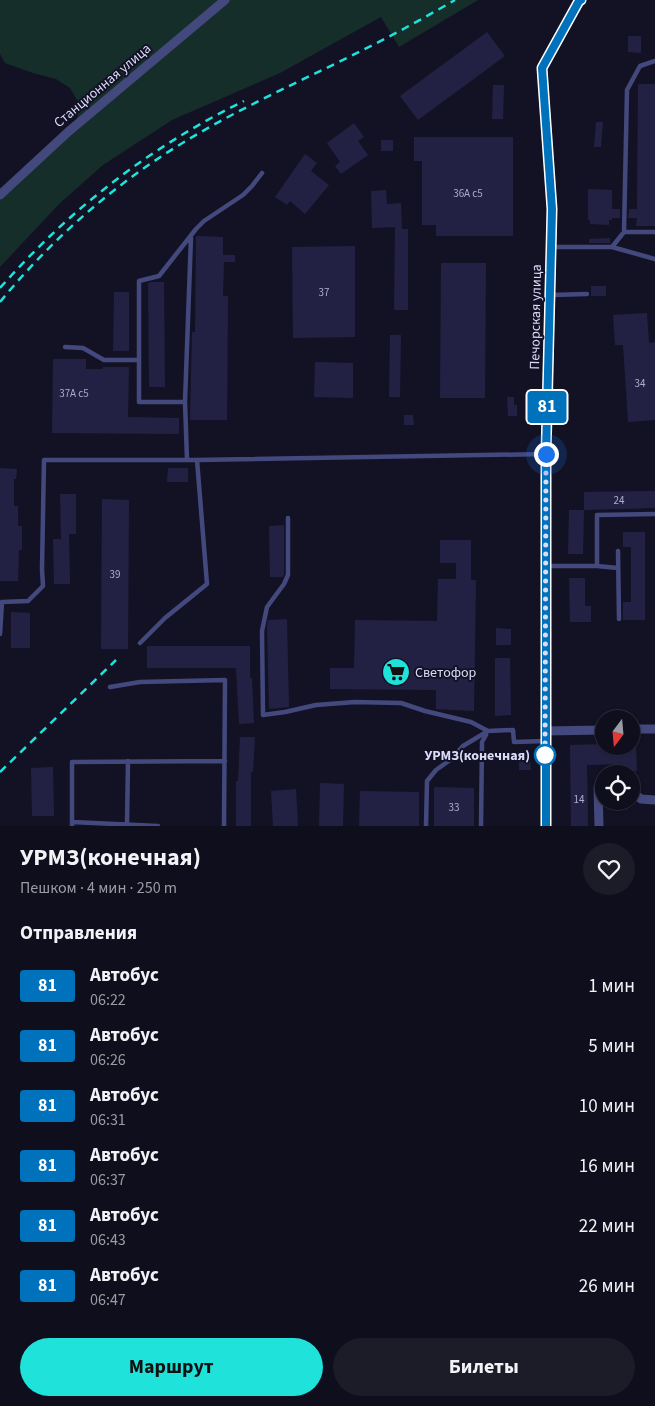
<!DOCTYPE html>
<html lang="ru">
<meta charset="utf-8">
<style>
:root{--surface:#0e0e1c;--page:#1c1c29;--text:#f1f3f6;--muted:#9b9ca3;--line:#2e2e3b;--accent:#1fe2da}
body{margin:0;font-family:"Source Sans 3",sans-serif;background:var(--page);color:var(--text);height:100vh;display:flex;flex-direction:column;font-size:19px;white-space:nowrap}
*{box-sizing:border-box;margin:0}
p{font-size:16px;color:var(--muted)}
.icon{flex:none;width:28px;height:28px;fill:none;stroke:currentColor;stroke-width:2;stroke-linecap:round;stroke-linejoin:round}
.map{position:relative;height:826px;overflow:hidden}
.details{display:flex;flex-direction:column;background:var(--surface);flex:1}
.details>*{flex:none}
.badge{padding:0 10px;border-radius:4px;font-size:18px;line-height:32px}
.needle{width:32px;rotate:196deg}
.controls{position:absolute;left:595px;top:710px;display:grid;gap:10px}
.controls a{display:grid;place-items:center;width:45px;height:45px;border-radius:50%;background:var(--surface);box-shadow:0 1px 4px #0004,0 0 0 1px var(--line);font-size:25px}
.you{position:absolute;width:25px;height:25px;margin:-12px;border:4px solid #fff;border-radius:50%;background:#1a73e8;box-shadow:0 0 0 8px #1a73e833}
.map>.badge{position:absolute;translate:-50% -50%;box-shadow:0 0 0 2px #fff}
h2{padding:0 20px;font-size:19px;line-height:45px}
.round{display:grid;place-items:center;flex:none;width:52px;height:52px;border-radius:26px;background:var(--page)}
.summary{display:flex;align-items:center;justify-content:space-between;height:85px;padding:0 20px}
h1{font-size:24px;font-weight:700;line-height:38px}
.button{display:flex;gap:10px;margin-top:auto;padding:10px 20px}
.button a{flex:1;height:58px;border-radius:30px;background:var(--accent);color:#111;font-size:20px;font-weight:700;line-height:58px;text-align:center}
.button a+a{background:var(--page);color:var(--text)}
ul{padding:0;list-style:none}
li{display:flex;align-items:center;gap:15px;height:60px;padding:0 20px}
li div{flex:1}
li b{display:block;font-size:19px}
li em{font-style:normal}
li .badge{min-width:55px;font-weight:700;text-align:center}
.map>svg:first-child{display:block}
.green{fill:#162e2a}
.building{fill:#232143}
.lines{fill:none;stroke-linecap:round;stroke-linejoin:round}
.lane{stroke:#43497d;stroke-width:4.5}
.street{stroke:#43497d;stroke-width:9}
.secondary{stroke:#7e8bee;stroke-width:10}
.rail{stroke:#1fe2da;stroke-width:2.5;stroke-dasharray:8 6;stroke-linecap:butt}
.line-casing{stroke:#fff;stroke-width:11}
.line{stroke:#0072bc;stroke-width:8}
.walk{stroke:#dbdbfa;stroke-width:5;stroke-dasharray:0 9}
.stop-dot{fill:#fff;stroke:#0072bc;stroke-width:2.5}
.labels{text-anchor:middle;stroke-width:4;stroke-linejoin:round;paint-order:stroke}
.number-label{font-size:11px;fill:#adaccc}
.street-label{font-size:14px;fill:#dbdbfa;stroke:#131225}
.poi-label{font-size:14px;fill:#dbdbfa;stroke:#131225;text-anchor:start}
.stop-label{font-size:14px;font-weight:bold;fill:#dbdbfa;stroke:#131225;text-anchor:end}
</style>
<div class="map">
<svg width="655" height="826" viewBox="0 0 655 826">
<rect width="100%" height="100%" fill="#131225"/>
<path class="green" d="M0,0H478L399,47L381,17L280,73L172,120L103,165L59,204L0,267V197L75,127L80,105L70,88L56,79L33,73L5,63L0,54Z"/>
<path class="building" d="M487,32L505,56L418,120L400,96Z
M628,36H641V53L628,52Z
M638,84H655V226H636L637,218H628L629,209H637Z
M493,85H504L503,119H492Z
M596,122H603L601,147H594Z
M354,123L364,137L358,141L368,155L341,174L335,166L340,162L327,143Z
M414,137H513V236H436V225H422V161H414Z
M381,140H393V151H381Z
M305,154L317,163L311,171L329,185L305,214L290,201L287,205L275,197Z
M588,189L612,190V209H620V218H612V220H609V225L590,224V220H588Z
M386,190L387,204L401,203L402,229H408V310H394L395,227L372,228L371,191Z
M196,236L223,237V255H235V262H224L223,296H228L227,420H190L192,332H195Z
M610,238V243H589V239Z
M355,246V337L293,338L292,247Z
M441,263H486L485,398H440Z
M151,282H164L165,387H149L148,283Z
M591,286H606V296H591Z
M114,292H129V351H113Z
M647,313L649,343L655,342V420L628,422L623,345H615L613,315Z
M390,335H401L400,397H389Z
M53,359H86V369H103V367H129L128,417L179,418V434L52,433Z
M315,362L353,363V398L314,397Z
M507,397H514V405H517V416H508Z
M404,415H413L414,425H404Z
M0,468L17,469L16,479H14V506H18V526H22V550H19L18,581H0Z
M168,468H188V482H167Z
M655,491V508L584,510V492Z
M60,494H76V534H69L70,584H54L53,539H61Z
M102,499L129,500L128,649H101Z
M569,510H584L583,554H568Z
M284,525V574L283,577H270L269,526Z
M623,532H645V620H623V602H631V547H623Z
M440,540H471V580H476L474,711L436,709V690L330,689V668H354L355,620L437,621L438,579H456V563H440Z
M569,578H585V606H591V622H570Z
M11,612L30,613V648H11Z
M287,619L289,707L269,709L267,626L268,620Z
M496,628L511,629V645H496Z
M147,646H250V678H252L254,723L239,724L236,668H147Z
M495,658H510L511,715L495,716Z
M240,737H255L253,772H251V826H236V781H238Z
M604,744V746H636L637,771L623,772V764L587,765L588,826H571L570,745Z
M519,761H530L531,770H519Z
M53,767L54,816H32L31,768Z
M320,783L344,784L343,826H319Z
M434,787L474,788V826H434Z
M296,789L298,826H273L271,791Z
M360,791L419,792V826H359Z"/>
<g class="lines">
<path class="lane" d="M624,232H655
M552,247H612L655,259
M612,247L624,232L627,90L640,66L655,61
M551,295L587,294
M65,347L83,348L104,360H139
M185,402H139V281L159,276L196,229L204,221L243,195L252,186L262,173
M187,460L185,402L191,237
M288,518V575L284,584L267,607L262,631L263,715L285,712L316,705L355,702L401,703L425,711L471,722L488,731L513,730L514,742L545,741
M618,551L619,619
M547,566H597L618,568
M597,566V515L655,514
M0,634L2,602L28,601L43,586L42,569L44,460H197L546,454
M140,643L165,618L207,584L197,460
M110,687L140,682L225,680L224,826
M72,822L158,826
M127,825L128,761
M72,826V762L225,761
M426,826L427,781L436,770L450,760L463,746L488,731
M481,826L482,742L486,735"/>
<path class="street" d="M0,195L68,132L225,0
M631,729H655
M545,731L604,730
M631,791L641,799L655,800
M599,826L598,787H604"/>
<path class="secondary" d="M546,826V454L552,209L542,68L579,1L581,0"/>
<path class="rail" d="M0,288C70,209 150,147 244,101
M0,302C49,242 110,188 176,147C235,110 299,82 361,51C393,35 424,18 455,0
M0,772L116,660"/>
</g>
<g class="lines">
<g class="line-casing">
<path id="line" d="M546,826V454L552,209L542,68L579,1L581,0"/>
</g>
<use href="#line" class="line"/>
<path class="walk" d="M545,755V758L546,454"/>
</g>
<defs>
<g id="supermarket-disc" transform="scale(1.4375)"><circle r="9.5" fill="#1fe2da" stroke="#131225"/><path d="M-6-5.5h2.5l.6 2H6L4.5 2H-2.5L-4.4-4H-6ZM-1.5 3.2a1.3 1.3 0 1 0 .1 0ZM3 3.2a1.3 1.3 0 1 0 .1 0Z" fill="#111"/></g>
</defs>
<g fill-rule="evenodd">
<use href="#supermarket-disc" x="396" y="672"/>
</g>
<circle class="stop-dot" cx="545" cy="755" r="10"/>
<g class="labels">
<g class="number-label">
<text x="468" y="197">36А с5</text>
<text x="324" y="296">37</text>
<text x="640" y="387">34</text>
<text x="74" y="397">37А с5</text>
<text x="619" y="504">24</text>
<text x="115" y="578">39</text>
<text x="579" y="803">14</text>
<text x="454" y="811">33</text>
</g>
<g class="street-label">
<text transform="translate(102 85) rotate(-40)" y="5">Станционная улица</text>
<text transform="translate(535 317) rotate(-89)" y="5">Печорская улица</text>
</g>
<g class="poi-label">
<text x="415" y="677">Светофор</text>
</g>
<g class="stop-label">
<text x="530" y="760">УРМЗ(конечная)</text>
</g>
</g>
</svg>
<div class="controls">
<a><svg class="needle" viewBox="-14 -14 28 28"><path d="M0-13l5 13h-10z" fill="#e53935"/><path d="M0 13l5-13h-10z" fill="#9b9ca3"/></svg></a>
<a><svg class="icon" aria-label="locate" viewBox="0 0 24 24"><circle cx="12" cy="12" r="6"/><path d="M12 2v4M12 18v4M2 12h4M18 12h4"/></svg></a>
</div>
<div class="you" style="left:546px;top:454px"></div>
<b class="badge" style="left:547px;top:407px;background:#0072bc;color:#fff">81</b>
</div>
<section class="details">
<div class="summary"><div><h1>УРМЗ(конечная)</h1><p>Пешком · 4 мин · 250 m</p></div><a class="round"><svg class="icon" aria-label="heart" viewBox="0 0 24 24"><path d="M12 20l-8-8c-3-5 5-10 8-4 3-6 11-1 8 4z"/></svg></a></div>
<h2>Отправления</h2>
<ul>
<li><span class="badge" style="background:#0072bc;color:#fff">81</span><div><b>Автобус</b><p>06:22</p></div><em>1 мин</em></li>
<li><span class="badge" style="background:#0072bc;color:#fff">81</span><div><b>Автобус</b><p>06:26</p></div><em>5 мин</em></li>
<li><span class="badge" style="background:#0072bc;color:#fff">81</span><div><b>Автобус</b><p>06:31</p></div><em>10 мин</em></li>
<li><span class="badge" style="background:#0072bc;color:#fff">81</span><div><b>Автобус</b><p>06:37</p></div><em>16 мин</em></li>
<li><span class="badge" style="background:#0072bc;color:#fff">81</span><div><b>Автобус</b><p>06:43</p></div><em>22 мин</em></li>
<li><span class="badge" style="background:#0072bc;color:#fff">81</span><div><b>Автобус</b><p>06:47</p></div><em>26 мин</em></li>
</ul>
<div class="button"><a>Маршрут</a><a>Билеты</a></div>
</section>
